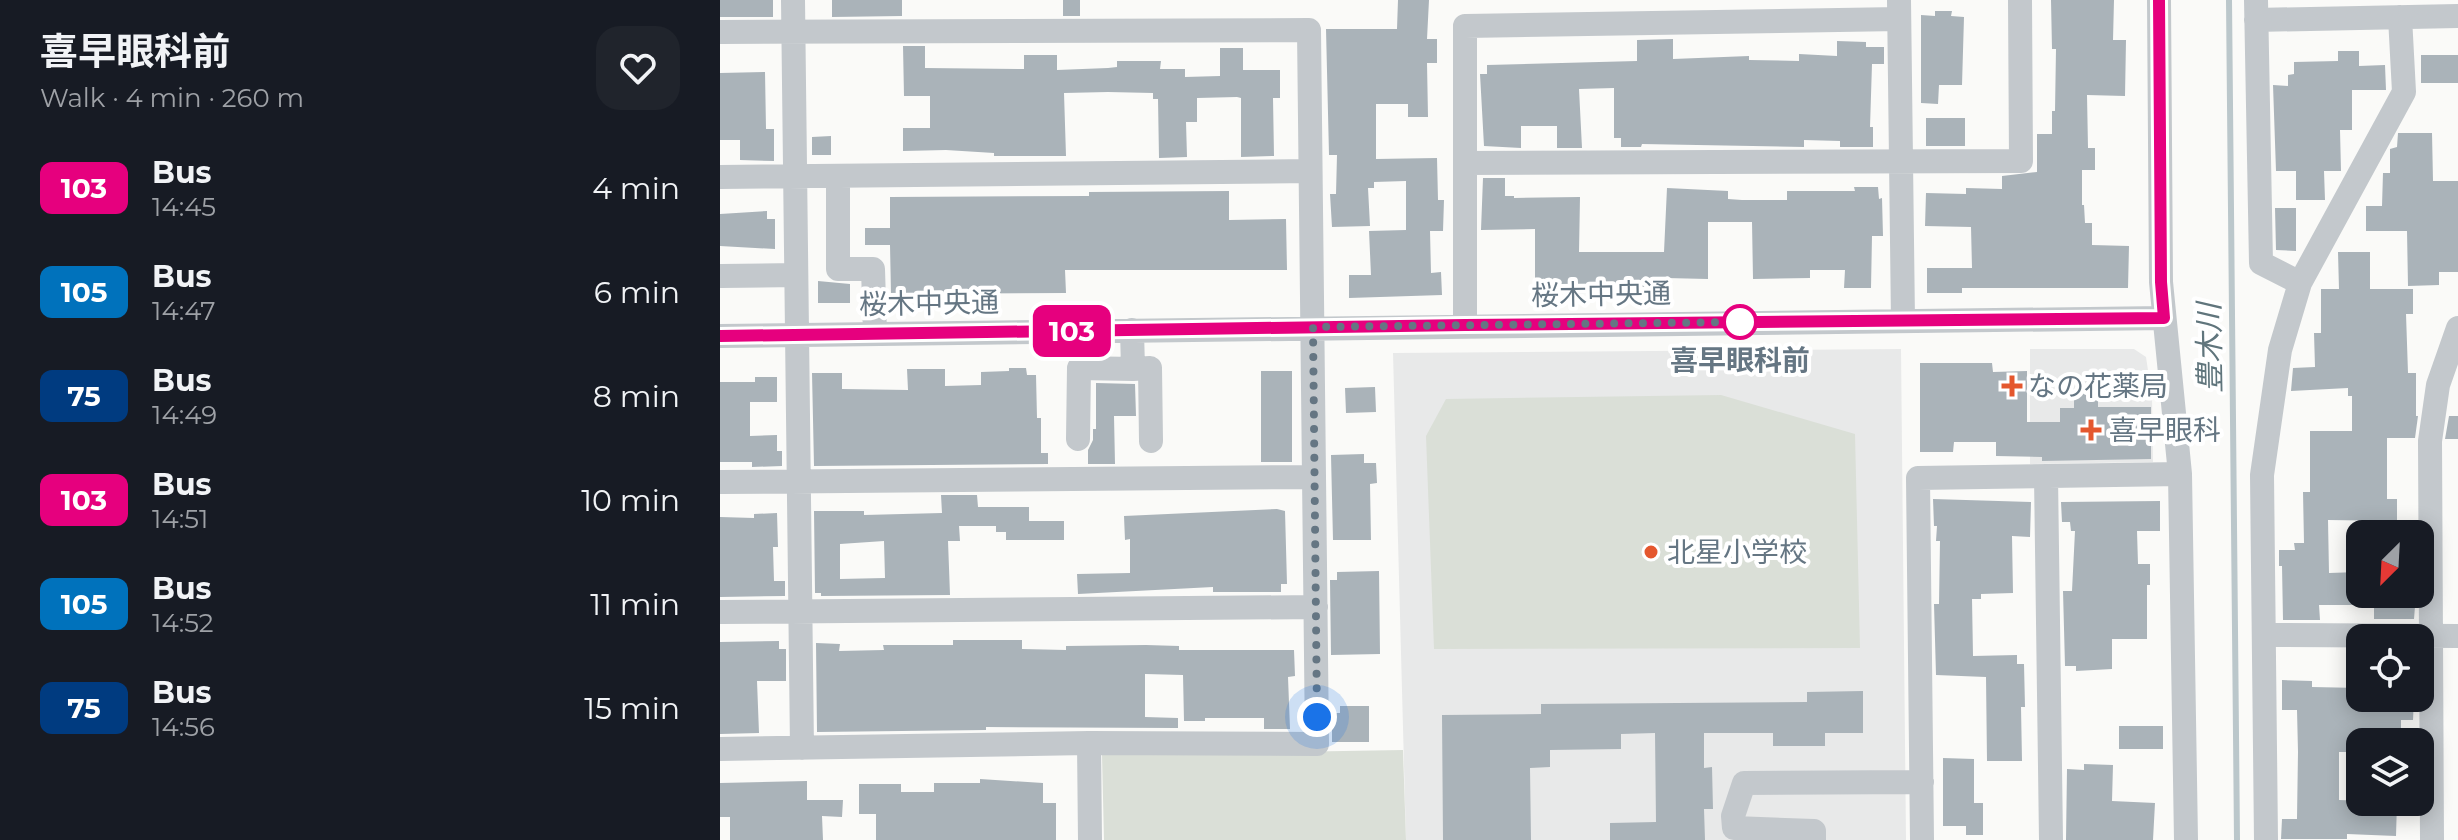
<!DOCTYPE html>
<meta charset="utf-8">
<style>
:root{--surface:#171b24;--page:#20242c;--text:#f1f3f6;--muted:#9ea1a6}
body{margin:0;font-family:Montserrat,"Noto Sans JP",sans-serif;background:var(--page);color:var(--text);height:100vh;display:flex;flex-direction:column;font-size:30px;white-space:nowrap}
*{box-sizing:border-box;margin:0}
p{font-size:26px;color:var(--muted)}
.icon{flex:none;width:44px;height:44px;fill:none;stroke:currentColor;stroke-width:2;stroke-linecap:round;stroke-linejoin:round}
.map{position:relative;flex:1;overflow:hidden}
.panel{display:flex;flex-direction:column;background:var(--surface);width:720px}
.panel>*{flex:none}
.badge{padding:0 16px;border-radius:12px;font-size:28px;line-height:52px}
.needle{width:52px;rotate:204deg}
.controls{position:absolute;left:1626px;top:520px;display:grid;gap:16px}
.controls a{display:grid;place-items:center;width:88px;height:88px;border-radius:16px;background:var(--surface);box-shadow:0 4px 20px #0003;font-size:40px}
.you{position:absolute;width:40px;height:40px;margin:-20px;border:6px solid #fff;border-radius:50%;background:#1a73e8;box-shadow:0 0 0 12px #1a73e833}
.map>.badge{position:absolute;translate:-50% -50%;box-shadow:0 0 0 4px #fff}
.round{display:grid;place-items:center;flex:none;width:84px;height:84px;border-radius:24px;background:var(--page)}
.summary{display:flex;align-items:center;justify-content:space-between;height:136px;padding:0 40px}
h1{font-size:38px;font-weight:700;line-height:60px}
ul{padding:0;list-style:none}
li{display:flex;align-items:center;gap:24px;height:104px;padding:0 40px}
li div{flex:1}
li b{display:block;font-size:30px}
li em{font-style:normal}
li .badge{min-width:88px;font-weight:700;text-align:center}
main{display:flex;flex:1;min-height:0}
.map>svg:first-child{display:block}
.built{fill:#e8e9e9}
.green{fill:#dadfd7}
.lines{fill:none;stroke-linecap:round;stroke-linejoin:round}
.stream{stroke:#bbc7cb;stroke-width:6}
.building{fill:#aab3b9;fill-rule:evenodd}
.minor{stroke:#c3c8cc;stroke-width:24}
.line-casing{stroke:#fff;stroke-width:18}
.line{stroke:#e6007e;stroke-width:12}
.walk{stroke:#657683;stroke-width:8;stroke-dasharray:0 14.4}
.stop-dot{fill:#fff;stroke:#e6007e;stroke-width:4}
.poi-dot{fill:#e4572e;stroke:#fff;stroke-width:3}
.labels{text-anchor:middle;stroke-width:8;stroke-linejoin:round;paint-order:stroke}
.street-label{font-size:28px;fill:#657683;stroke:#fff}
.stop-label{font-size:28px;font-weight:bold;fill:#657683;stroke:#fff}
.poi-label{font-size:28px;fill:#657683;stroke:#fff;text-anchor:start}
.water-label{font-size:30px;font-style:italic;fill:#60757c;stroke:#fff}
</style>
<main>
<section class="panel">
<div class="summary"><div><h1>喜早眼科前</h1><p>Walk · 4 min · 260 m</p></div><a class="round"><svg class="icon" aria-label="heart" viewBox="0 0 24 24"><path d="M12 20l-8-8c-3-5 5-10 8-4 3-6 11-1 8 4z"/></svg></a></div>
<ul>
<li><span class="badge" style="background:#e6007e;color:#fff">103</span><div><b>Bus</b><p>14:45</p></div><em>4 min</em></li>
<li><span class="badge" style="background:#0072bc;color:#fff">105</span><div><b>Bus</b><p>14:47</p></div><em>6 min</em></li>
<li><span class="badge" style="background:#003b80;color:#fff">75</span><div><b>Bus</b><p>14:49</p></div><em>8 min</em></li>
<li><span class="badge" style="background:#e6007e;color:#fff">103</span><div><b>Bus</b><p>14:51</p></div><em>10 min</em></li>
<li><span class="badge" style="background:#0072bc;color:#fff">105</span><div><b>Bus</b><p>14:52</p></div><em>11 min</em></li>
<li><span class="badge" style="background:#003b80;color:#fff">75</span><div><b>Bus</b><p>14:56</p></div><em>15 min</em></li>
</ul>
</section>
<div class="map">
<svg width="1738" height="840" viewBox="0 0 1738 840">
<rect width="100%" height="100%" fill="#fafaf8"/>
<path class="built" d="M1181,349L1186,840H686L673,353Z
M1310,349H1414L1426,357L1432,397L1433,462L1310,464Z"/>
<path class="green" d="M1001,395L1135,434L1140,648L714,649L706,436L726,399Z
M683,750L686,840H384L382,755Z"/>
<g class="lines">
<path class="stream" d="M1509,0L1517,840"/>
</g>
<path class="building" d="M0,0H53V17H0Z
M112,0H182V16L112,17Z
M343,0H360V16H343Z
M678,0H709L707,39H717V63H707L708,117H688V104H656V159L717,158L718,200H724L723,231H710L711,273L721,272L722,295L629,298V275H651L649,231L686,230V181L654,182V188H648L650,226L612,227L610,194H616L617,155H609L606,29H677Z
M1331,0H1394L1393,40H1406L1405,96L1367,95L1368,148H1375V170H1362V205H1364L1365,223H1372V245L1409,246L1408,288H1242V293H1207V268H1252L1251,227L1205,226L1206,193L1246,194V188L1282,189V176L1317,172V134H1332V111H1335L1336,49H1332Z
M1215,11H1232L1231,16L1244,17L1242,85H1219L1218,104L1201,103V15L1215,16Z
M953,39V59L1029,56V60L1079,61V54L1117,56V41L1146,42V47H1164V64H1152L1150,127H1153V147H1120V141L1084,140V147L922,144L921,147H901V138H894V88L859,89L862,148H837V126H801V148L764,146L760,74H767V65L917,61V40Z
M183,46H205V68L304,69V55H337V70L388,68L397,67V61H441L440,69H465V77L500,76V48H523V70H560V98H553L554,156L521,157V98L517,97L477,98V122H466L467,157L439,158L438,99H433V93L388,92L344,93L346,156H274V153L226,150L183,151V128H210V96H184Z
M1618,51H1639V66L1665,65L1666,90H1632V130H1620L1621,171H1604L1605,200H1576V171H1556L1553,85L1568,86V75L1574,74V62L1618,61Z
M1701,55H1738V83H1701Z
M45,72L46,129H54V161L20,160V140H0V73Z
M1206,118H1245V146H1206Z
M1678,133H1712L1713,181H1738V272H1719V285L1688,286L1687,231H1646V206H1662L1663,173H1670V149L1677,147Z
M111,136V155H92V137Z
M763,178H785V196H794V198L860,197L859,252H944L947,188L1008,191V199L1022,200H1067V191H1135L1134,187H1158L1159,199L1162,198L1163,236H1152L1151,288H1124L1125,270H1090V278L1033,279L1032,222H988V279L946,278V295H922V286L874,287V293L849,294V286H815V229L761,230Z
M509,191V220L566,219L567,270H345L346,293L171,294L170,245H145V228H170V197L369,196V192Z
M1555,208H1576V251L1556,250Z
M47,211V219H55V249L0,246V214Z
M1618,252H1650V289H1693V314H1686L1688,373H1696V416H1698L1695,438H1667V499H1677V521L1608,520L1609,573L1639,572V605H1599L1600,620H1563L1562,566H1559V550H1575L1574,543H1584L1583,492H1590V431H1632V396H1628V388L1571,391L1573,368L1595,367L1594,333H1601V289H1619Z
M98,281L130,284V303H98Z
M1200,363H1272L1273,372L1307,371V422H1340V408H1354V390H1378V407H1431V459L1322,461V457L1276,456V442H1234L1233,452H1200Z
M289,368H306L307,375H316L317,418H321V453H328V464L94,466L92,373H122V389L188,390L187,369H225V386L261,385V372L289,371Z
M541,371H572V462H541Z
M35,377H57V402H30V436L57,435V451H62V466L32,467V462H0V382H35Z
M376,383L415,384L416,416H394L395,464H368V450L373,440V429H376Z
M655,387L656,412L626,413L625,388Z
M1729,416H1738V439H1725Z
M644,454V463H656L657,483L650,484L651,540H613L611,455Z
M221,495H257L258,507H309V521H344V540H286V532H276V526H239L240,541H228L230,595L101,596V593H95L94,511H144V515L222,513ZM164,541L165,578L120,579V544Z
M1213,499L1311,502L1310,537L1292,536L1293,593L1261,594V599H1252L1253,656L1297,655V664H1304L1305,707H1301L1302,761H1267L1266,677L1216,675L1214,604H1219L1220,541H1216L1217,526H1214Z
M1440,501V531H1417L1418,564H1430V585H1427V639H1392V669L1356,671V666H1345L1343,591H1352L1355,531H1351L1350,522H1342L1341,502Z
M557,509L565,511L567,584H561V592H493V587L358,594L357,574L410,573V539L405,540L404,516Z
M57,513L58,547H53L54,581H65V596L0,597V517L34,518V514Z
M659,571L660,654L611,655L610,580H617V572Z
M1654,594H1696L1694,619H1654Z
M233,640H302V649L346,650V646L426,645L459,646V650H574L575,676L568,677L570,729H544V718H485V721H464L463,675L425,674V717L458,718V728L266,727V730L97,732L96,643L120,644L119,651L164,650L163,645H233Z
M59,641V649H66V681H37L39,733L0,734V642Z
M1562,680L1592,681V687L1640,688V698H1694L1693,720H1681V742H1640V752H1619V800L1677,802L1676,836L1627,834V839H1561L1562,819H1577L1578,752L1577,710H1562Z
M1143,691V733H1105V746H1053V733H984V768L992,767L993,809H984L985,840H890V823L936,822L935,733L901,734V749L830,750V767L810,768L811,840H723L722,715L821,714V704L1087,702V692Z
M620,706H649V742H612V713H620Z
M1399,726H1443V749H1399Z
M1223,758L1254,759V803H1263V835H1246V826H1223Z
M1364,764L1393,765L1392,801L1435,803L1433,840H1346L1347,769L1364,770Z
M260,779L323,783V803H336V840H156V814H139V784H181V792H214V783H260Z
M87,781V800H123L122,817L102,816L103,840H10V817H0V783Z"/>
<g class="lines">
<path class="minor" d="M73,0L82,748
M1179,0L1183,321
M1439,0L1441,282L1460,474L1466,840
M1536,0L1541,263L1580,283
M1536,20L1738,16
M0,32L589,30L597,744L369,743L0,749
M745,163L1301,161L1300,0
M0,177L590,171
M118,177V269H153L155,334
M1,276L76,275
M745,325V26L1179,19
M412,330L413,369L430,368L431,441
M0,336L1444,318
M358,439L359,368L413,369
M1326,476L1331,840
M0,482L594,477
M0,612L596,607
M1544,635L1738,636
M369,743L370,840
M1094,840V831L1014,828L1013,816L1024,783L1202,782
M1202,840L1198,478L1460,474
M1546,840L1542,475L1560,350L1580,283L1684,92L1680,17
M1712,840L1710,441L1718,385L1738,328"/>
</g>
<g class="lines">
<g class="line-casing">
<path id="line" d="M0,336L745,325L1444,318L1441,282L1439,0"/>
</g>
<use href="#line" class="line"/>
<path class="walk" d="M597,717L593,327L1020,322"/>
</g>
<circle class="stop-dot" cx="1020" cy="322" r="16"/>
<g class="poi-dot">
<path d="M1288 374h8v8h8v8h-8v8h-8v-8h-8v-8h8z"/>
<path d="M1367 418h8v8h8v8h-8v8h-8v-8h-8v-8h8z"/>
<circle cx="931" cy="552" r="8"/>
</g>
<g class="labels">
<g class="street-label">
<text transform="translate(881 294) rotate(-1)" y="10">桜木中央通</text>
<text transform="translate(209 303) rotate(-1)" y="10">桜木中央通</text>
</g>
<g class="stop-label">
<text x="1020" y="370">喜早眼科前</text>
</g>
<g class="poi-label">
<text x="1308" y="396">なの花薬局</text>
<text x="1389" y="440">喜早眼科</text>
<text x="947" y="562">北星小学校</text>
</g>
<g class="water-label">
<text transform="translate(1490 348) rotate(-91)" y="10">豊木川</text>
</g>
</g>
</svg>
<div class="controls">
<a><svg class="needle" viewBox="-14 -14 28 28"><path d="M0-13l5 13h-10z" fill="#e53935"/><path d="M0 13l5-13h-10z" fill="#9ea1a6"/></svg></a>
<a><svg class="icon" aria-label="locate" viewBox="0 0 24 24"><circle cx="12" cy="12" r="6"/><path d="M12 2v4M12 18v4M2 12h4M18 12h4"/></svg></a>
<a><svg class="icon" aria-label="layers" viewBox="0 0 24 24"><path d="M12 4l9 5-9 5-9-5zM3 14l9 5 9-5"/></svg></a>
</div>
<div class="you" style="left:597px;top:717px"></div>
<b class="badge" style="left:352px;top:331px;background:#e6007e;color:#fff">103</b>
</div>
</main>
